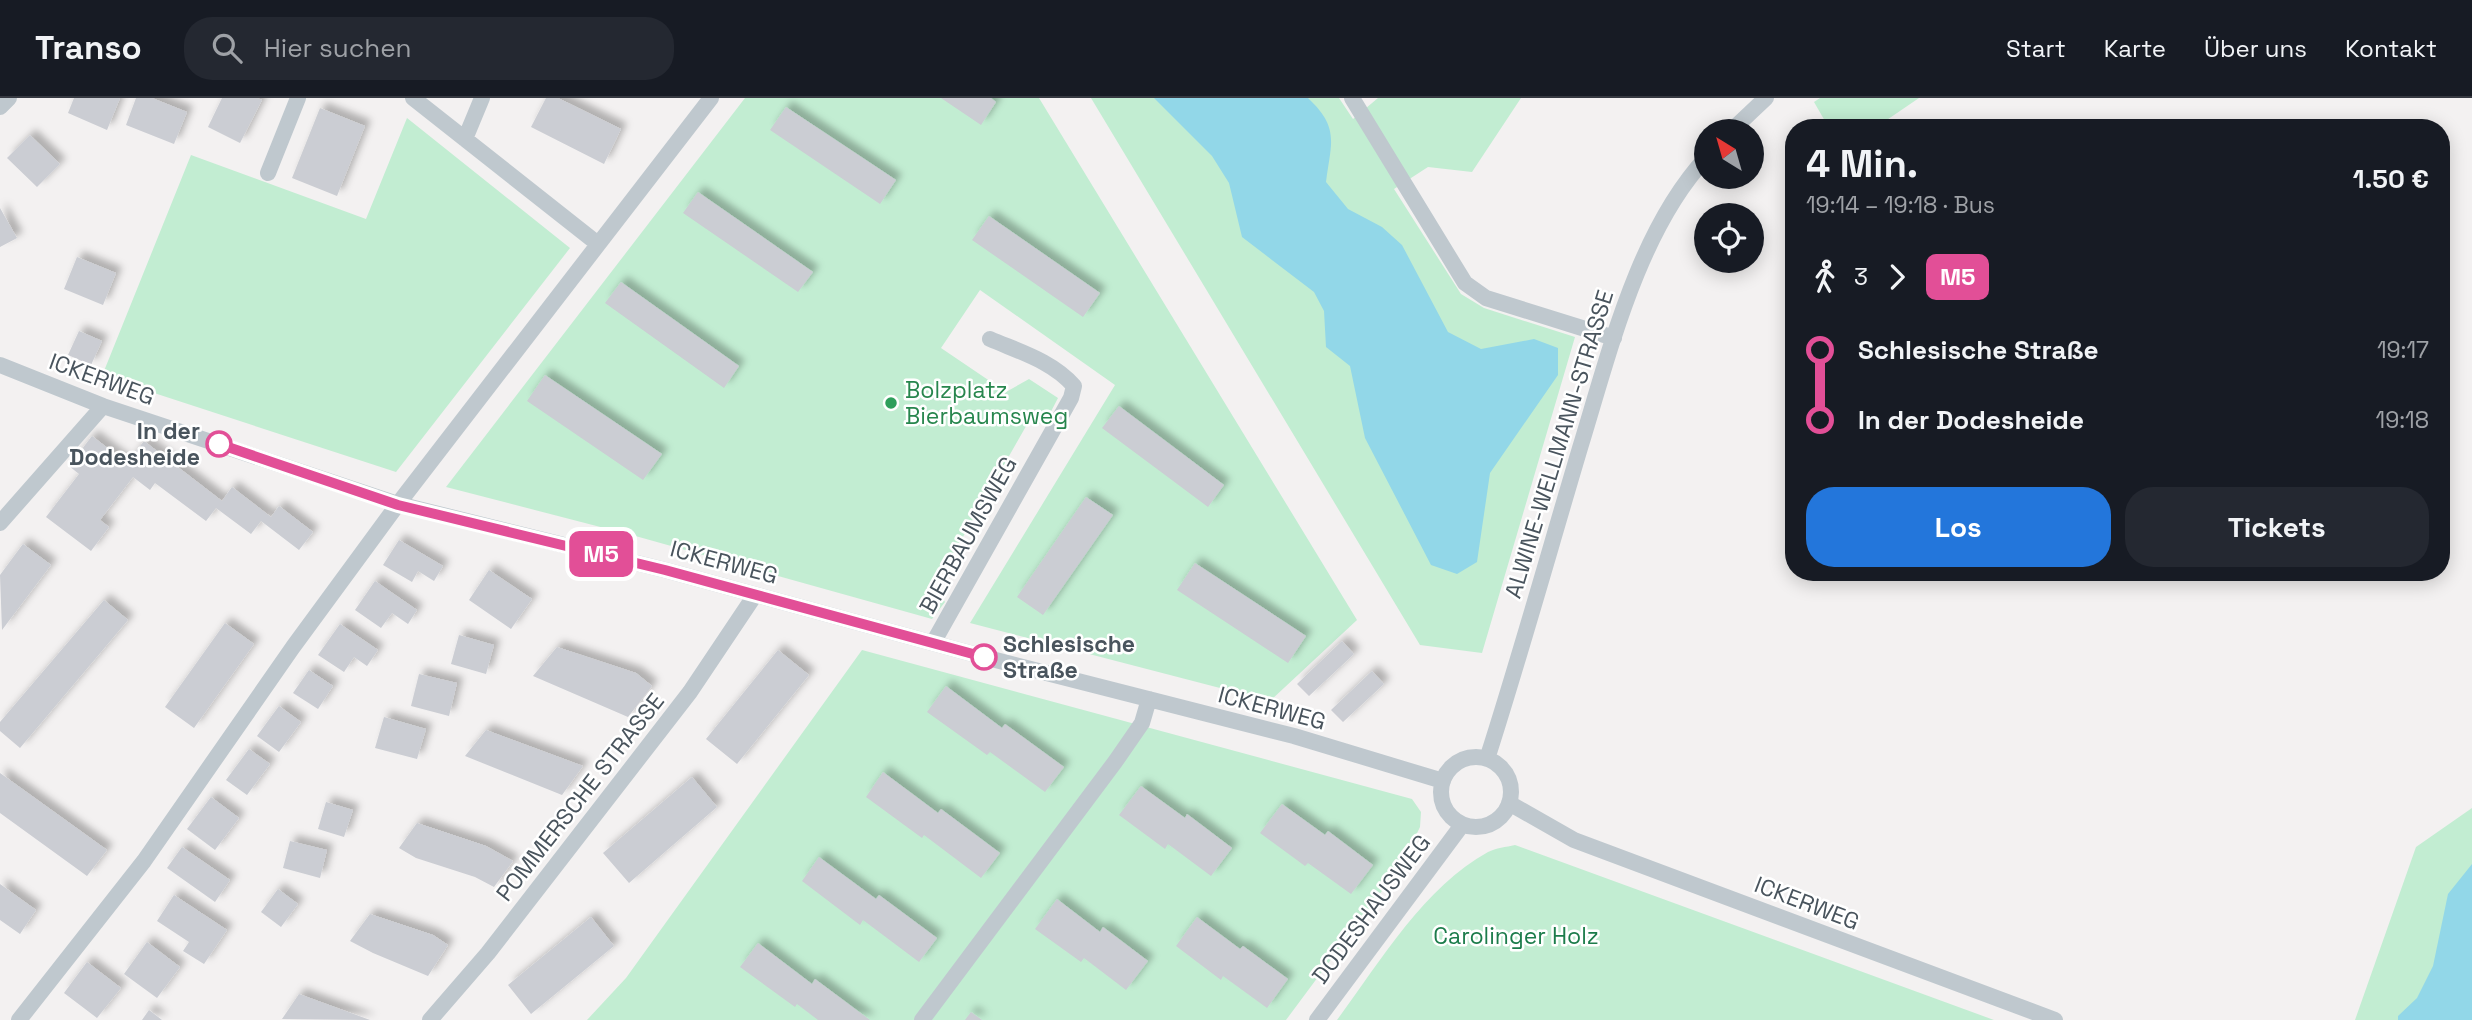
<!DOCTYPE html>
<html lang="de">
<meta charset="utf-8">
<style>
:root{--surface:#171b24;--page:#242831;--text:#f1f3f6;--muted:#9ea1a6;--line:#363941;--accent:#2376db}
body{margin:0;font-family:"Space Grotesk",sans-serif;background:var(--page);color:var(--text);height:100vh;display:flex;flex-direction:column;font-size:26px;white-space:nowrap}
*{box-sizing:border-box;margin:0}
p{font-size:23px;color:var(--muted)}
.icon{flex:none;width:38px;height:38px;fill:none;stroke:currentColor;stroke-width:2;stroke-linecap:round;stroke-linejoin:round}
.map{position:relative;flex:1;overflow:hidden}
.sheet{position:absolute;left:1785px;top:21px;width:665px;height:462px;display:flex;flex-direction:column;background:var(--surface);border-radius:28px;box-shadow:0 4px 18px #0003}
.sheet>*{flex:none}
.badge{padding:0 14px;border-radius:10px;font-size:24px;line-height:46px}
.needle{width:46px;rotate:323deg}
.controls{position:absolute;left:1694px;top:21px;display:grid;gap:14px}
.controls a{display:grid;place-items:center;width:70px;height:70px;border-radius:50%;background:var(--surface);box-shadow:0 4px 18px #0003;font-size:35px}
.map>.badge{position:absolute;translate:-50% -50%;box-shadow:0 0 0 4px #fff}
.legs{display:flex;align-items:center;gap:10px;height:77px;padding:0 21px;font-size:23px}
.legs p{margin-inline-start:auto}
.summary{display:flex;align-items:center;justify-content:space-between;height:119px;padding:0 21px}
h1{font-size:38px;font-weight:700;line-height:52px}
.primary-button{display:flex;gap:14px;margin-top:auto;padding:14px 21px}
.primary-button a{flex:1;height:80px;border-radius:28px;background:var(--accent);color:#fff;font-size:28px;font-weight:700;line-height:80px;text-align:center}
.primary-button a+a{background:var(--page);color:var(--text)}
ul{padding:0 21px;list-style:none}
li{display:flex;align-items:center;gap:24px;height:70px;font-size:26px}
li i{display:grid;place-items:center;width:10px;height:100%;margin:0 9px;background:currentColor}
li i::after{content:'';width:18px;height:18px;margin:-9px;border:5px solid;border-radius:50%;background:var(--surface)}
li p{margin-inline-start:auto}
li:first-child i{background:linear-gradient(#0000 50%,currentColor 0)}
li:last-child i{background:linear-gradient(currentColor 50%,#0000 0)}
header{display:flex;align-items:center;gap:42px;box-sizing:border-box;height:98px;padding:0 35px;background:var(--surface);border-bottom:2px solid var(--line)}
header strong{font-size:33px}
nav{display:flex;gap:38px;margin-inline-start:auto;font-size:24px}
.search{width:490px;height:63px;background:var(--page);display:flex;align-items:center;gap:18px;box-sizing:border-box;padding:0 24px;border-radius:28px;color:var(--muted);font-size:26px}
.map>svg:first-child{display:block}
.green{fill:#c2edd2}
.water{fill:#92d7e8}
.building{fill:#cbcdd3;filter:url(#shadow)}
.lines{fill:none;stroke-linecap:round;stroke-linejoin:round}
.minor{stroke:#bfc8ce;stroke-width:16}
.line-1-casing{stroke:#fff;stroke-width:16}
.line-1{stroke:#e24f97;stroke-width:10}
.leisure-dot{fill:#2e9e5b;stroke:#fff;stroke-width:2.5}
.stop-1-dot{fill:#fff;stroke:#e24f97;stroke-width:3.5}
.labels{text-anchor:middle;stroke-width:5;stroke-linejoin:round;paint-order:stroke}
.street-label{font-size:23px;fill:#49545d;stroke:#fff}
.leisure-label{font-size:23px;fill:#27864d;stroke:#fff;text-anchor:start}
.stop-label{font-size:23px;font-weight:bold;fill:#49545d;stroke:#fff;text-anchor:end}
.park-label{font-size:23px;fill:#1c7c4b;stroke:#fff}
</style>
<header>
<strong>Transo</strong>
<div class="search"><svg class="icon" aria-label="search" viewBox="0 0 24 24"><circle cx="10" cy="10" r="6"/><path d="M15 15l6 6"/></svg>Hier suchen</div>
<nav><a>Start</a><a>Karte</a><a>Über uns</a><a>Kontakt</a></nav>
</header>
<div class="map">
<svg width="2472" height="922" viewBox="0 0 2472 922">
<defs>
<filter id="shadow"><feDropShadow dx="6" dy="-6" stdDeviation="3.5" flood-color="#0004"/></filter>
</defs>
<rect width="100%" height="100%" fill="#f3f1f1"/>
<path class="green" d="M745,0H1039L1357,522L1270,603L970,525L1115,287L980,192L941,250L1006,294L1029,281L1058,300L1044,327L1029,323L935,488L945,504L932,521L639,439L446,389Z
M1091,0H1339L1353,21L1378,0H1521L1472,74L1428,69L1394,91L1461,196L1484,210L1575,239L1482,555L1420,547Z
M1820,0H1919L1875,30H1829L1814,4Z
M407,20L570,150L396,374L102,278L191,57L366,121Z
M862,552L1412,701L1421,714L1420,729L1402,766L1286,922H587L626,880Z
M2472,710V922H2355L2416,749Z
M1515,747L1994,922H1337C1380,864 1424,789 1488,754C1496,750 1506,749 1515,747Z"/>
<path class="water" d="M1154,0H1308C1340,30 1331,45 1326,84L1348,111L1382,129L1402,147L1448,234L1481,251L1534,241L1558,250V277L1490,375L1477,464L1457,476L1431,467L1365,340L1350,268L1326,249L1324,213L1314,194L1242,139L1229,85L1212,58Z
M2472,766V922H2398V918L2417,900L2433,868L2448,796Z"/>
<path class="building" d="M74,0H120L107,32L68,15Z
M136,0H152L187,14L174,46L126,27Z
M222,0H257L262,2L240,45L208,29Z
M546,0H558L621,31L604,66L531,29Z
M941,0H991L996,4L981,27Z
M786,9L896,82L880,106L770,32Z
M320,10L365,28L337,98L292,80Z
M30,37L60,66L37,89L7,60Z
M698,94L813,174L798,194L683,115Z
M0,110L17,140L0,149Z
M989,118L1100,195L1083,219L972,142Z
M77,159L116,175L103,207L64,191Z
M621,184L739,268L724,290L605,205Z
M79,233L102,243L91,267L68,257Z
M545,277L662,356L643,382L527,303Z
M1119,308L1224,387L1208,409L1102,330Z
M92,338L127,365L144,343L222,403L232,389L271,419L279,408L313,434L299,452L261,423L251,436L216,410L206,423L155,385L150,392L133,379L100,422L109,429L91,453L46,419L79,376L69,368Z
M1086,399L1113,417L1043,517L1017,499Z
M399,442L443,468L434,483L418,473L412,484L383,467Z
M23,446L51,467L2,532L0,477Z
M1195,465L1306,538L1288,565L1177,492Z
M489,472L532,501L511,531L469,502Z
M375,483L417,512L408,526L392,515L381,530L355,512Z
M104,502L128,522L20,650L0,633V624Z
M225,525L254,546L194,630L165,609Z
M340,526L378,552L367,568L354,559L344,574L318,557Z
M459,537L494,547L486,576L451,566Z
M1342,543L1354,556L1309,598L1297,586Z
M557,549L636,575L652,588L628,619L533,578Z
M778,552L809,577L737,666L706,641Z
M309,572L333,588L318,611L293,595Z
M1372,573L1384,586L1343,624L1331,612Z
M419,576L457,585L449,618L411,608Z
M946,588L1002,630L1005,626L1064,669L1045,694L990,654L987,657L927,614Z
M279,608L301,624L279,654L257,638Z
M384,619L426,631L417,661L375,650Z
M486,632L583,668L562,697L465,658Z
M249,651L270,666L247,697L226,682Z
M883,674L938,715L941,711L1000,755L981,780L924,737L922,740L866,699Z
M0,675L107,752L87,778L0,715Z
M692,679L717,709L629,785L603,755Z
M1141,688L1185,720L1187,716L1232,750L1211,778L1168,746L1165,751L1119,717Z
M211,699L239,720L215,752L187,731Z
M326,704L353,712L344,739L318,731Z
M1282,706L1325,737L1328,733L1373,767L1351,796L1308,765L1305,768L1260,735Z
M417,725L486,748L513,763L494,789L475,779L416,760L399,750Z
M290,743L327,752L320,780L283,770Z
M182,749L230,782L215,804L167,770Z
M819,759L876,801L879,797L937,840L919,864L863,822L860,827L802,783Z
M0,786L36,812L20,836L0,822Z
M278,791L298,806L281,829L261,814Z
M174,797L227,832L204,866L183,853L189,844L157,823Z
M1057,801L1100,834L1103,829L1148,863L1126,892L1084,860L1081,864L1035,831Z
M370,816L433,837L448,847L428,878L373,855L350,843Z
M591,819L614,848L531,916L508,887Z
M1197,819L1240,851L1243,848L1288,881L1267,910L1223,878L1221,882L1176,848Z
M147,844L180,869L157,900L124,876Z
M758,845L812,886L815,881L870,922H818L797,906L795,909L740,869Z
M87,864L121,890L97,920L64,895Z
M299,896L370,922H369L282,921Z
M149,912L162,922H142Z
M971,914L982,922H965Z"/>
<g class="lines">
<path class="minor" d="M413,0L598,146
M1352,0L1465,185L1486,200L1614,240
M0,9L9,0
M1731,33L1766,0
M465,41L482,0
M268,75L298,0
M0,267L103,308L398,406L665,472L984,559L1294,638L1443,683
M0,425L103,308
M933,545L1071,300L1074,288C1052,263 1020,254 990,241
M1441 694a35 35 0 1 1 70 0a35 35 0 1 1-70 0Z
M1487,661C1520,558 1549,454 1580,350C1609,256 1638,133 1706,60
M1509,705L1574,742L2055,922
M19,922L144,763L293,549L398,406L711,0
M430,922L488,855L690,594L755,497
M922,922L1115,664L1142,625L1149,601
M1317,922L1462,727"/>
</g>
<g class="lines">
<g class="line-1-casing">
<path id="line-1" d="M219,346L398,407L665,472L984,559"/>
</g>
<use href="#line-1" class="line-1"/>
</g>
<circle class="leisure-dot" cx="891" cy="305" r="7"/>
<g class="stop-1-dot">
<circle cx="219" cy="346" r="12"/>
<circle cx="984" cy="559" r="12"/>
</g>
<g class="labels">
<g class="street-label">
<text transform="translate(102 281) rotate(20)" y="8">ICKERWEG</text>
<text transform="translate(1559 346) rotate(-73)" y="8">ALWINE-WELLMANN-STRASSE</text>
<text transform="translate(968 437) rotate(-61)" y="8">BIERBAUMSWEG</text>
<text transform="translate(724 464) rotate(15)" y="8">ICKERWEG</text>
<text transform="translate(1272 610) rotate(15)" y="8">ICKERWEG</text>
<text transform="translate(580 699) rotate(-52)" y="8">POMMERSCHE STRASSE</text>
<text transform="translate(1807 805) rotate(21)" y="8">ICKERWEG</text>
<text transform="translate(1371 811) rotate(-53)" y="8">DODESHAUSWEG</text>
</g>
<g class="leisure-label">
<text x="905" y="300">Bolzplatz<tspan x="905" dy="26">Bierbaumsweg</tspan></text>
</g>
<g class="stop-label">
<text x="200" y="341">In der<tspan x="200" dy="26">Dodesheide</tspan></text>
<text x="1003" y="554" text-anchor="start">Schlesische<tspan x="1003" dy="26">Straße</tspan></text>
</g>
<g class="park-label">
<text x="1516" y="846">Carolinger Holz</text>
</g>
</g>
</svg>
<div class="controls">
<a><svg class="needle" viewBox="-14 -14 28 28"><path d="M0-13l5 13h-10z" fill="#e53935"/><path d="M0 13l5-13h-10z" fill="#9ea1a6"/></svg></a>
<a><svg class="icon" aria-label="locate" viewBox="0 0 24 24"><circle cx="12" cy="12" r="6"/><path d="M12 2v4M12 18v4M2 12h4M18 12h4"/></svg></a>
</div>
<b class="badge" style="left:601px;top:456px;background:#e24f97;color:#fff">M5</b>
<section class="sheet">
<div class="summary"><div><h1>4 Min.</h1><p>19:14 – 19:18 · Bus</p></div><b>1.50 €</b></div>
<div class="legs"><svg class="icon" aria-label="walk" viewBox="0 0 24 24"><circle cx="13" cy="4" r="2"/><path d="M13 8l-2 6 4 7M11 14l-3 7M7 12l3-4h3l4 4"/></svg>3<svg class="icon" aria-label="forward" viewBox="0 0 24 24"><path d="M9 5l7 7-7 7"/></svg><b class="badge" style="background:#e24f97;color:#fff">M5</b></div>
<ul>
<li><i style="color:#e24f97"></i><b>Schlesische Straße</b><p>19:17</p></li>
<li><i style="color:#e24f97"></i><b>In der Dodesheide</b><p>19:18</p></li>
</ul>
<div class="primary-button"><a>Los</a><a>Tickets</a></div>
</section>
</div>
